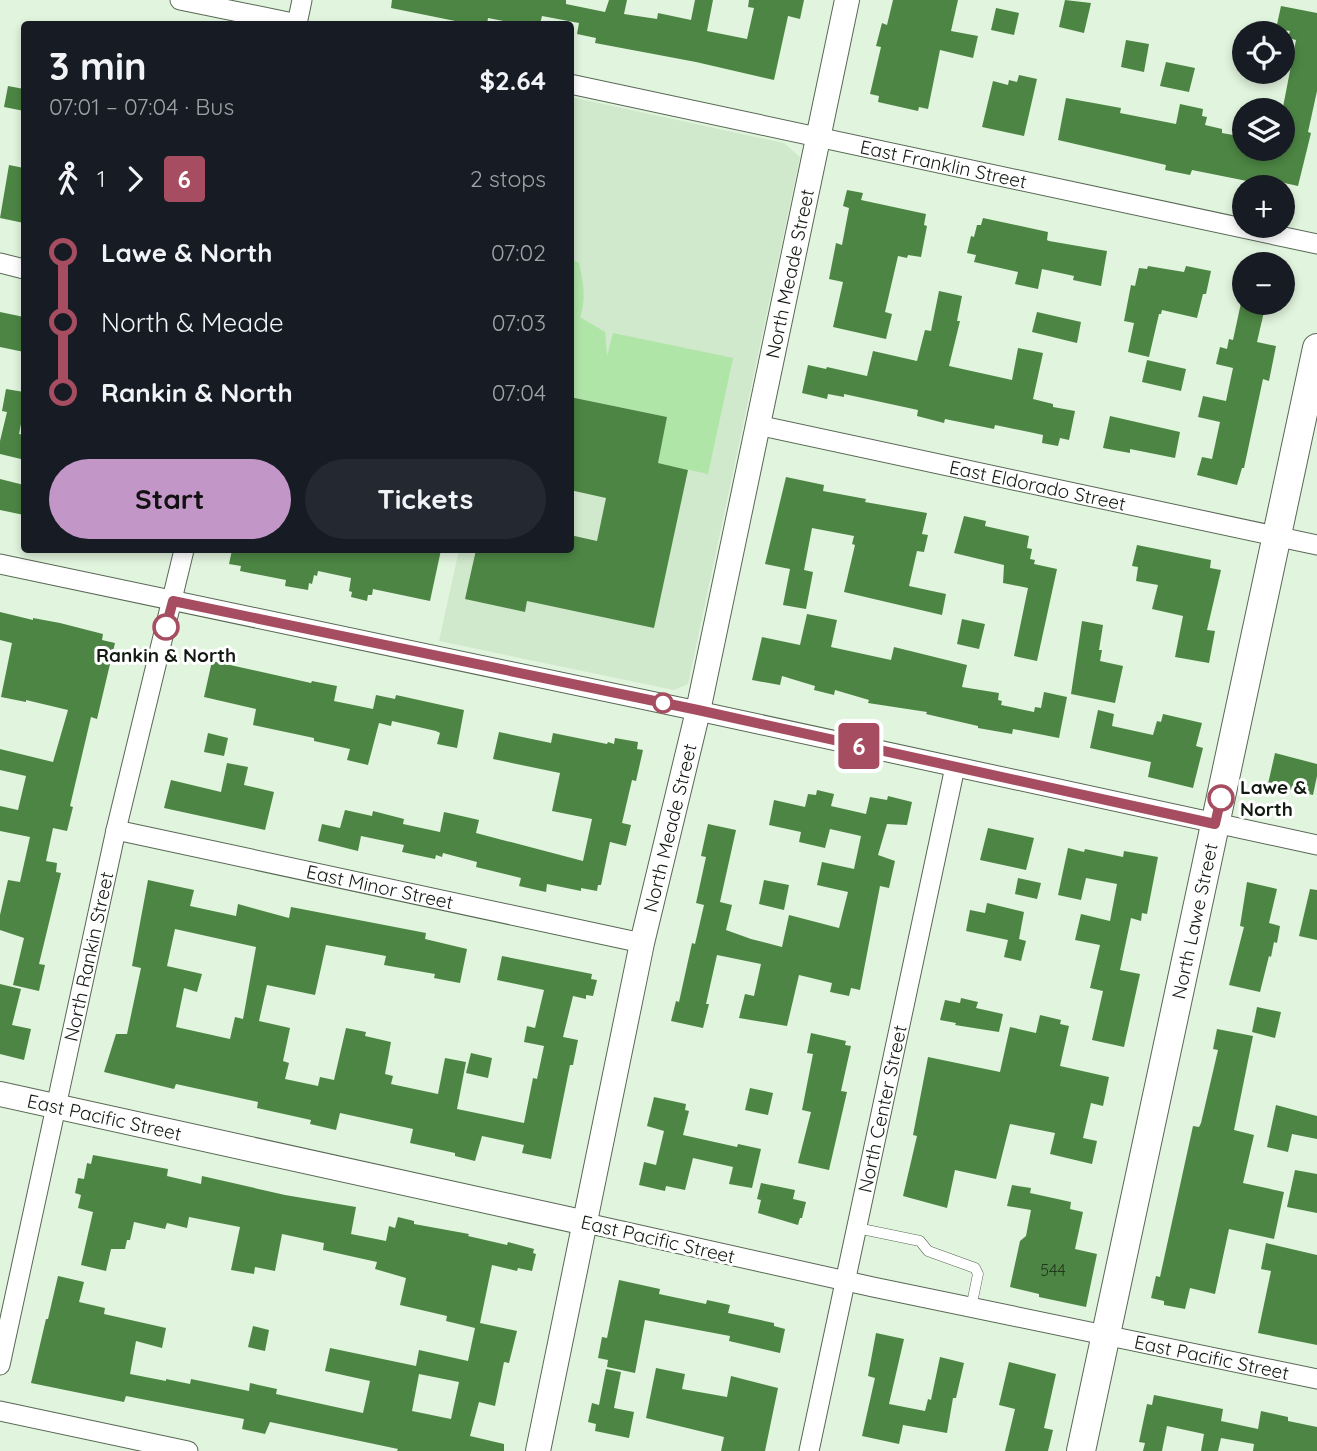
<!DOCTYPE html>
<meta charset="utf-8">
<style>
:root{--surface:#171b24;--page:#242831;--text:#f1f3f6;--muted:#9ea1a6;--accent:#c296c7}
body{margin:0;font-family:Quicksand,sans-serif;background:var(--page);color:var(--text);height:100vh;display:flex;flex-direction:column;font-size:26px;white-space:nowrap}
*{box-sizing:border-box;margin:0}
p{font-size:23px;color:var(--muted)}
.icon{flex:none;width:38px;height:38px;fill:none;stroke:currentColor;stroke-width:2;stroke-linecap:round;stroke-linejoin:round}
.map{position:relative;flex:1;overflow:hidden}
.details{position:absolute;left:21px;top:21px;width:553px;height:532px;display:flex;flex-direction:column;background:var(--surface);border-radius:7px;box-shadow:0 4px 10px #0003}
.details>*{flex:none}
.badge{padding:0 14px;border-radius:5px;font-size:24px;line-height:46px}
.tools{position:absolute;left:1232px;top:21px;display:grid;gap:14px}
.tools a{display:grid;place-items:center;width:63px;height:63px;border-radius:50%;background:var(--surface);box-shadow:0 4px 10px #0003;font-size:35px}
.map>.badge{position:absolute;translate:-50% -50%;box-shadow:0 0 0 4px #fff}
.legs{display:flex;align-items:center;gap:10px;height:77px;padding:0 28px;font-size:23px}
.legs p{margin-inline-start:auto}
.overview{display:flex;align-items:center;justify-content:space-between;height:119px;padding:0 28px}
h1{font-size:38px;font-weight:700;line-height:52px}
.button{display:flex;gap:14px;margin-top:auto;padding:14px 28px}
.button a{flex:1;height:80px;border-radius:42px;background:var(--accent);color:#111;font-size:28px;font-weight:700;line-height:80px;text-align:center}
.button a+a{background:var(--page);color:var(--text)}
ul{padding:0 28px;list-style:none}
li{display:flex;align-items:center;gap:24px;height:70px;font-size:26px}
li i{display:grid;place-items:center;width:10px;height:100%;margin:0 9px;background:currentColor}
li i::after{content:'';width:18px;height:18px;margin:-9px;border:5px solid;border-radius:50%;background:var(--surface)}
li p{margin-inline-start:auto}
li:first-child i{background:linear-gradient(#0000 50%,currentColor 0)}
li:last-child i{background:linear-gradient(currentColor 50%,#0000 0)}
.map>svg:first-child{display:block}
.built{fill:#d0e8cb}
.green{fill:#b0e5a8}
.building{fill:#4d8644;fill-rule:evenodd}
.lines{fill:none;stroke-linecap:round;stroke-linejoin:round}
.service-casing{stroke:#586855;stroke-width:11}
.minor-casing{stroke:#586855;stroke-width:21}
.tertiary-casing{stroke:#586855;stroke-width:26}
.secondary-casing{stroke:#586855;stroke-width:30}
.service{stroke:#fff;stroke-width:10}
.minor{stroke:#fff;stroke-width:19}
.tertiary{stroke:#fff;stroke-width:24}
.secondary{stroke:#fff;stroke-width:28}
.line-1-casing{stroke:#fff;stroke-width:16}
.line-1{stroke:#a64d61;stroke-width:10}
.stop-1-dot{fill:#fff;stroke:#a64d61;stroke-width:3.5}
.labels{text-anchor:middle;stroke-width:6;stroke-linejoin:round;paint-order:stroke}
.number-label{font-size:16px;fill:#22351e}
.street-label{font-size:19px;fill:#131a12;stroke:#fff}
.stop-label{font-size:19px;font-weight:bold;fill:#131a12;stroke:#fff}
</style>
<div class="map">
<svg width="1317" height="1451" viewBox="0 0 1317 1451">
<rect width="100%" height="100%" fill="#e1f4dd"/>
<path class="built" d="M571,97L784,143L800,157L688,684L674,690L439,641L459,550H570Z"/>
<path class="green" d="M571,259L579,263C583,283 587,298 580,317L605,332L607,356L613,333L733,358L708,474L658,463L667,417L571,397Z"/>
<path class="building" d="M392,0H566V4L605,12L609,0H627L624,14L657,19L658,13L691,20L695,0H713L707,31L747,39L754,8L748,7L749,0H804L800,19L788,16L774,80L696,62L595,43L596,38L577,34L579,23L542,16L540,24H520L488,18L487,24H470L391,8Z
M893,0H958L951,31L978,36L973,58L940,50L928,109L919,107L918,111L878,102L879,96L870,94L881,47L876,46L882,23L887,25Z
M1065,0L1091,3L1084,33L1059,27Z
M1281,6L1317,13V91L1308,132L1311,133L1298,186L1280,182L1277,187L1192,170L1190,175L1165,170L1166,165L1058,140L1066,98L1121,108L1120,113L1176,124L1180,104L1203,109L1202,116L1207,117L1205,125L1222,129V133L1244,137V149H1283V107L1296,40L1288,38L1290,31L1276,29Z
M996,8L1019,13L1014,35L991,30Z
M1126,40L1149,44L1144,72L1121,67Z
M1166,62L1195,68L1189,92L1160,86Z
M1019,75L1037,79L1024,136L982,127L993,81L1008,85L1009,80L1017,82Z
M8,86L24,89V111L4,107Z
M9,165L24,168V223L0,218Z
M847,190L863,193L861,200L926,214L924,225L927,226L921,257L908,255L907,258L898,256L885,312L892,314L886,339L833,327L843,282L829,279L836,243L842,245L849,208L843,206Z
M983,218L1048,232L1047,240L1049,241L1107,251L1101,286L1073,280L1074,276L1042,269L1038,289L1015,284L1018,272L974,262L976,255L967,253L971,236L974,237L977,225H981Z
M1148,266L1184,272L1186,266L1211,271L1206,294H1203L1197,318L1162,310L1161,314H1159L1149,357L1128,352L1134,323L1124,321L1131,285L1135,286L1139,268L1147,269Z
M939,291L962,296L957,321H960L949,366L1012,380L1018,348L1043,353L1033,399L1053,404V407L1075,411L1069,440L1060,438L1058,446L1042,443L1043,435L1034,433L995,425L994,429L945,419L944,423L917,416L918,410L844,394V397L828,394L827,399L802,393L808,365L826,369L827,367L867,376L873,351L917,361L925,330L931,331Z
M1241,303H1266L1257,342L1276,346L1269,381L1263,379L1244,468H1242L1237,485L1197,475L1202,457L1212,459L1220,422L1198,417L1203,396L1226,401L1233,368L1216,364L1220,347L1227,349L1229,339L1233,340Z
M0,312L24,317V352L0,347Z
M1037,312L1081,322L1077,343L1032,332Z
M1147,360L1186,369L1181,391L1142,382Z
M6,389L24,392V409L19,434L24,435V442L21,459L0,454V441L7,412L2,411Z
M570,397L667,417L658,463L688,470L654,628L527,601L525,612L465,599L476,550H570V535L597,541L606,498L570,490Z
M1110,416L1180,432L1175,458L1130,449V453L1103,448Z
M786,477L824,485L823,491L866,499L865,502L927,513L922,534L928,535L924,552L917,551L909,586L946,594L942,615L844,592L855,545L852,544L854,536L812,528L804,570L813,572L806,609L783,605L790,569L765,564Z
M0,479L24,485V515L0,510Z
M964,516L986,521L985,526L1029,536L1027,548L1032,549L1030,559L1035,560L1034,564L1057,569L1037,661L1014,656L1028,588L1003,583L1004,565L954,553Z
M1137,545L1211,560L1210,568L1221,570L1207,630L1215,631L1209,663L1175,657L1183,616L1152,609L1158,585L1136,581L1138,567L1132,566Z
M232,550H441L430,601L373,589L372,595H368L367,601L351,597L352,592L349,591L351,578L318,571L317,576L314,575L312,584L309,583L308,590L285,586L286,580L240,571L241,566L229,564Z
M0,612L33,620V618L60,623L103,634L102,640L115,643L97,719L91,717L70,806L73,807L67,831L53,828L46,861L57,863L56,872L61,873L39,964L45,965L39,991L13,985L24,938L0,930V915L8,880L20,882L30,837L0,831V806L18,810L26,776L0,770V749L53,762L68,710L26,700V702L1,697L12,643L0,640Z
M807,614L837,620L831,647L891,660L894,647L967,665L962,687L999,693L998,700L1002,701L1001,705L1034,712L1035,707L1041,708L1044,692L1067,697L1059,738L1013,729L1012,734L978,728V726L926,714L927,712L868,703L869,700L835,690L834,695L814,690L815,686L782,676L780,685L752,680L762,637L800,645Z
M962,619L985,624L979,649L957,644Z
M1082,621L1103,625L1099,650H1102L1100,661L1123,666L1115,703L1071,694Z
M212,661L311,683L312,681L337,686L334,701L373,709L376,695L395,699L396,695L464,710L457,748L437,744L440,733L436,731L392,721L391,726L379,723L368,765L347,760L350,749L314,741V738L253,725L256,709L204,697Z
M1098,710L1114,714L1112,726L1153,735L1157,721L1161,722L1163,714L1202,723L1196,746L1203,748L1193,788L1148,777L1151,762L1090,748Z
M499,732L551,743L553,733L607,744L608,742L614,744L615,738L638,742L637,749L643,750L636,781L632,780L622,823L631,825L626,846L610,842L601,885H598L597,891L581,888V891L547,884L546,892L519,886L521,878L476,867L477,862L443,853L442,857L436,855L435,859L402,852L404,845L361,836L358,851L318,841L322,824L340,828L345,810L372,816L373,811L404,819L403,824L440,832L444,812L479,820L476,833L583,861L592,819L552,811L560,773L493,759Z
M208,733L228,738L224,756L204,752Z
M1275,753L1317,764V776L1313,795L1268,784Z
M227,763L248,767L244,785L274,792L265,830L164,808L171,780L221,792Z
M817,790L834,794L831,806L866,814L870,797L887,800L888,796L912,802L907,825L887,824L878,855L895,861L889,888L880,886L860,990L851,988L849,996L830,992L832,983L799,975L787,1026L739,1018L745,994L754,996L761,964L717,955L706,1004H709L703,1028L671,1021L676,1001L679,1002L692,943L695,944L704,905L696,903L706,857L701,856L708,824L736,830L720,902L732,905L726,930L751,939L782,947L789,915L839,928L848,892L817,885L822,862L854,869L861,836L830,829L825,848L799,842L801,832L769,825L774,800L805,807L808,794L816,795Z
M988,828L1034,838L1026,870L980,860Z
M1068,848L1084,852L1085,849L1123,857L1124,851L1158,857L1147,914L1142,913L1141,921L1131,918L1120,970L1140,974L1124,1047L1092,1040L1103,991L1090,988L1100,945L1075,940L1081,914L1110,921L1117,884L1086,878L1081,900L1058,895Z
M1018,878L1041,883L1037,899L1015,894Z
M148,880L194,890L190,906L236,916L238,904L289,918L291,907L426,933L425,939L467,949L460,983L434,978L435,974L384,965L386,956L326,945L315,995L267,985L259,1021L290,1028L283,1061L289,1063L285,1079L318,1086L320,1077L334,1080L346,1028L366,1032L365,1036L391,1042L385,1074L393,1076L391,1084L438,1094L445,1058L466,1062L457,1109L524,1123L533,1078L537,1079L544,1046L524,1042L527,1026L535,1028L544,990L497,980L502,956L592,974L591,979L597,980L593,996L586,995V999L573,996L563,1037L578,1040L573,1065H570L551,1159L522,1153L524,1145L482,1136L475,1161L455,1156V1153L410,1143L413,1129L340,1113L336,1130L310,1124L311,1120L257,1108L258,1102L176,1084L174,1089L104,1072L116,1034H127L141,968L132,966ZM175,929L256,947L243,1019L235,1017L230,1039L176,1027L184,988L197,992L202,974L167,966Z
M764,880L789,885L784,910L759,904Z
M1247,882L1277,889L1269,923L1280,926L1277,943L1274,942L1271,957L1269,956L1260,992L1229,985L1244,927L1240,926Z
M1310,889L1317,890V940L1299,936Z
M987,903L1024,912L1019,939L1026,941L1021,961L1004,957L1008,940L966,931L970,910L985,913Z
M0,984L21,989L12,1025L31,1029L24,1060L0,1054Z
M961,998L978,1002L976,1008L1003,1014L999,1032L955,1025L956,1023L940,1020L945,1000L960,1003Z
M1257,1007L1281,1012L1275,1038L1252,1032Z
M1040,1015L1061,1020L1060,1024L1069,1026L1060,1066L1109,1077L1103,1106L1091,1103L1083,1138L1097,1141L1092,1164L1050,1154L1055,1133L1010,1124L996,1179L955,1170L947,1208L903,1196L917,1136L913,1135L928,1057L1000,1072L1010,1027L1036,1033Z
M1217,1029L1253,1036L1234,1130L1254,1135L1243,1183L1284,1192L1274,1239L1229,1229L1215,1294L1190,1288L1185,1309L1164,1305V1301L1151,1298L1156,1276L1160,1277L1193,1126L1199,1127L1201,1123L1218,1050L1213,1049Z
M811,1033L846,1041L845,1045L851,1046L841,1091L847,1092L829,1170L798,1163L811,1112L802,1110L813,1054L807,1053Z
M471,1053L492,1058L488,1078L466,1073Z
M750,1088L773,1093L768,1115L745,1110Z
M654,1097L686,1104L685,1110L689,1111L683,1135L737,1147L738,1144L761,1149L752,1188L729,1184L733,1167L693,1158L685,1190L666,1186L665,1191L639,1185L644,1162L656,1165L664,1131L647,1126Z
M1276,1105L1317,1116V1139L1292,1134L1288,1152L1267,1147Z
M93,1155L168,1169L167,1176L201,1184L202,1176L285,1195L356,1207L351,1234L386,1241L389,1226L395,1228L398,1217L414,1221V1224L469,1234L468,1236L507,1245L508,1242L534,1249L533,1253L536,1254L532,1271L518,1268L517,1271L492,1265L480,1323L517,1331L509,1363L504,1362L495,1406L479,1402L470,1436L504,1444V1451H397L398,1449L270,1422L265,1434L242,1429L244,1419L126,1396L124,1402L31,1383L46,1319H48L58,1276L84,1282L79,1302L105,1308L104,1314L166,1328L162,1348L136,1341L130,1374L166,1381V1379L190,1384L191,1379L249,1391L250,1383L277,1389L276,1394L363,1413L370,1381L325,1371L330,1348L416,1366L419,1350L468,1361L475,1328L446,1321L447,1316L400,1305L406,1278L375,1269L377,1262L323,1250L324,1243L282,1234L275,1271L255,1267L254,1274L231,1270L240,1227L189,1217L187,1228L167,1223L165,1229L134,1222L130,1240H127L125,1249H111L106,1271L81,1265L93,1212L78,1208L81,1195L75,1193L78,1178L84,1179L87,1163L91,1164ZM419,1374L459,1382L451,1419L412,1411Z
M1295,1170L1317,1174V1213L1287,1207Z
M761,1183L795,1190L793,1199L806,1202L802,1218H800L798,1225L758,1213L761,1200L757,1199Z
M1012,1185L1031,1188L1030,1193L1071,1202L1070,1209L1083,1212L1075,1249L1097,1254L1086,1307L1039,1297V1294L1010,1287L1020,1241L1026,1236L1031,1210L1007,1206Z
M1266,1243L1317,1255V1345L1258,1333L1271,1271L1261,1269Z
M619,1280L660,1289L659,1294L706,1304L707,1300L730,1305L728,1313L774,1323V1326L785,1329L780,1353L729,1341L730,1336L645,1320L635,1373L607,1367L608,1360L598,1358L602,1337L607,1338Z
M253,1326L269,1330L265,1351L248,1347Z
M876,1333L904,1339L889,1404L925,1411L928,1399L931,1400L940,1357L964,1363L956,1398H953L947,1433L903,1425L899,1444L862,1436L875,1378L868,1376Z
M1009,1362L1056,1374L1044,1428L1053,1430L1048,1451H1005L1015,1409L999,1405Z
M656,1368L685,1374L682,1389L727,1397L731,1376L778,1388L765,1451H721L724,1437L646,1418Z
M606,1369L621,1372L614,1408L634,1412L629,1438L595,1431L596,1424L588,1422L592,1403L599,1405Z
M1154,1395L1223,1409L1221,1421L1258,1429L1261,1411L1288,1417V1421L1317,1427V1451H1253L1254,1444L1221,1438L1218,1451H1201L1204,1434L1167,1426L1162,1451H1143L1145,1443L1139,1442L1147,1404L1152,1405Z"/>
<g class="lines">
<g class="service-casing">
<path id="service" d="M857,1228L920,1241L928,1251L975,1268L978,1274L971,1308"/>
</g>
<g class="minor-casing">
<g id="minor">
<path d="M180,0L298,24"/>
<path d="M297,24L302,0"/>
<path id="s1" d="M570,84L1317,244"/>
<path d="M0,263L24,269"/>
<path id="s2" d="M757,425L1317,545"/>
<path d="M0,564L698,711L1317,845"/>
<path id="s3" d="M116,830L642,943"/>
<path id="s4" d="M586,1223L873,1287L1317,1379"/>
<path id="s5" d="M0,1365L116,830L184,550"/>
<path d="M0,1411L188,1451"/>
<path id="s6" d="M809,1451L955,767"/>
</g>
</g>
<g class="tertiary-casing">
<g id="tertiary">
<path id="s7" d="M0,1094L586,1223"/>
<path id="s8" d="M538,1451L642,943L698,711L847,0"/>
</g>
</g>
<g class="secondary-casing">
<g id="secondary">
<path id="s9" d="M1081,1451L1317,348"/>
</g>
</g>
<use href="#service" class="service"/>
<use href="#minor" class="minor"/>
<use href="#tertiary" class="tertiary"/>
<use href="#secondary" class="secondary"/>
</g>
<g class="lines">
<g class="line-1-casing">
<path id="line-1" d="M166,627L173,601L698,710L1215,824L1221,798"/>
</g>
<use href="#line-1" class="line-1"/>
</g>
<g class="stop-1-dot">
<circle cx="166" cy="627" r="12"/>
<circle cx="663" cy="703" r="9"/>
<circle cx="1221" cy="798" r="12"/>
</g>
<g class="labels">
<g class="number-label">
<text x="1053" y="1276">544</text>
</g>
<g class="street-label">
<text dy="7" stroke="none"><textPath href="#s1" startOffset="382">East Franklin Street</textPath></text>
<text dy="7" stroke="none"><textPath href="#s8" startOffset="1204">North Meade Street</textPath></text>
<text dy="7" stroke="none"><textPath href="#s2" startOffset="287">East Eldorado Street</textPath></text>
<text dy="7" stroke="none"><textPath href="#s8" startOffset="637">North Meade Street</textPath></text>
<text dy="7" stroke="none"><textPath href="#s3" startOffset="270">East Minor Street</textPath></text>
<text dy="7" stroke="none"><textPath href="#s9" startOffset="542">North Lawe Street</textPath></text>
<text dy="7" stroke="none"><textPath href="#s5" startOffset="418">North Rankin Street</textPath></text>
<text dy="7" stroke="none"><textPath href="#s6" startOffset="350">North Center Street</textPath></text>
<text dy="7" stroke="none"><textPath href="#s7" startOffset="107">East Pacific Street</textPath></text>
<text transform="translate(658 1239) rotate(13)" y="7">East Pacific Street</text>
<text dy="7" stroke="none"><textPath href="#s4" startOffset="640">East Pacific Street</textPath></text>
</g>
<g class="stop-label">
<text x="166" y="662">Rankin &amp; North</text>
<text x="1240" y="794" text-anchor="start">Lawe &amp;<tspan x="1240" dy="22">North</tspan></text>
</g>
</g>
</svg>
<div class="tools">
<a><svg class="icon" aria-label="locate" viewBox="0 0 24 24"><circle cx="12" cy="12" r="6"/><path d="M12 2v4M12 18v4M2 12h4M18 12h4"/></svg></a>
<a><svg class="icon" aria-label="layers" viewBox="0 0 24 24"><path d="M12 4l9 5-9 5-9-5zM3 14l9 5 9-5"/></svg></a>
<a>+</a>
<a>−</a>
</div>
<b class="badge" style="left:859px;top:746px;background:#a64d61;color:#fff">6</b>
<section class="details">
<div class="overview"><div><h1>3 min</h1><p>07:01 – 07:04 · Bus</p></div><b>$2.64</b></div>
<div class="legs"><svg class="icon" aria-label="walk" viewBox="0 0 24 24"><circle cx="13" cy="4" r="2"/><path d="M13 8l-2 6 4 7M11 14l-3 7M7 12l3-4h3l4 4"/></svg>1<svg class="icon" aria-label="forward" viewBox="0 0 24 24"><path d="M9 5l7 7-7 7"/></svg><b class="badge" style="background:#a64d61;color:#fff">6</b><p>2 stops</p></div>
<ul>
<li><i style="color:#a64d61"></i><b>Lawe &amp; North</b><p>07:02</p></li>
<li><i style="color:#a64d61"></i><span>North &amp; Meade</span><p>07:03</p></li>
<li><i style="color:#a64d61"></i><b>Rankin &amp; North</b><p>07:04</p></li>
</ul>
<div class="button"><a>Start</a><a>Tickets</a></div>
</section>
</div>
